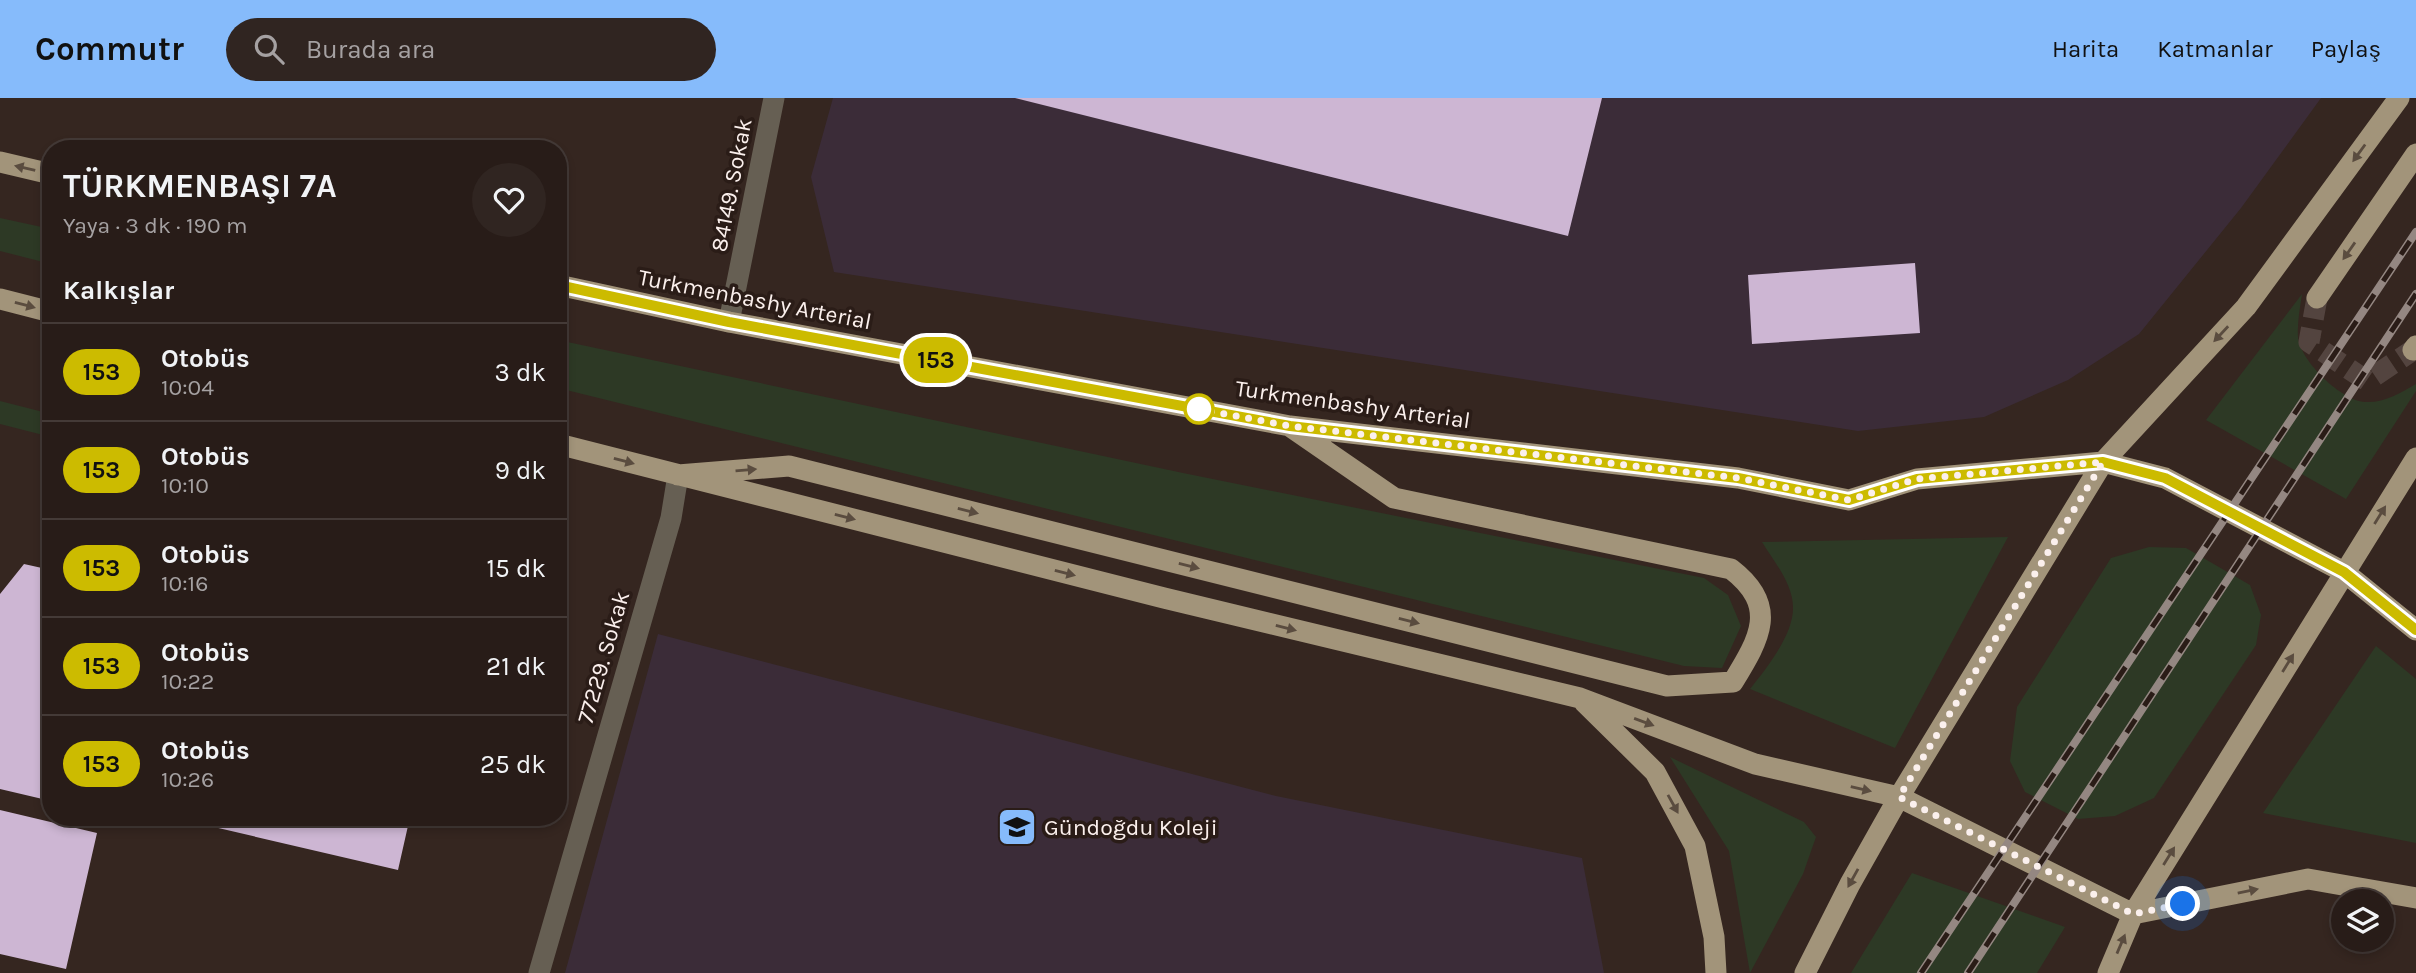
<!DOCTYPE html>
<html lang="tr">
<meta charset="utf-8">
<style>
:root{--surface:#281c18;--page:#302521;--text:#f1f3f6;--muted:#a5a1a2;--line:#443a37;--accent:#86bbfb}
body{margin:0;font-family:Karla,sans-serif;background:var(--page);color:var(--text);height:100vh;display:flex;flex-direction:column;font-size:26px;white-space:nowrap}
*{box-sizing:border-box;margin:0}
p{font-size:23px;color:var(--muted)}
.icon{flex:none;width:38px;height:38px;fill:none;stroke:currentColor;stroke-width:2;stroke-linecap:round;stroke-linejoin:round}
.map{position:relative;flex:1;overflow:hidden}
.drawer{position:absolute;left:42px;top:42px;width:525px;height:686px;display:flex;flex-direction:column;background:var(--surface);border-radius:28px;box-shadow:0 4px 10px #0003,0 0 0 2px var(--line)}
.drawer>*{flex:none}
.badge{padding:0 14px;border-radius:23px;font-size:24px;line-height:46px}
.controls{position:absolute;left:2331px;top:791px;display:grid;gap:14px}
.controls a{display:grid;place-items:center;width:63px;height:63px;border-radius:50%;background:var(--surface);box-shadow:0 4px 10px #0003,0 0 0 2px var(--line);font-size:35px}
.you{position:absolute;width:35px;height:35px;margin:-18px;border:5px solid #fff;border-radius:50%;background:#1a73e8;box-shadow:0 0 0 10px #1a73e833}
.map>.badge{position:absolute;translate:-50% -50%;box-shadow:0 0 0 4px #fff}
h2{padding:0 21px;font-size:26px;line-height:63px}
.round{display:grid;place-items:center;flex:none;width:74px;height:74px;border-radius:37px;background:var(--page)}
.summary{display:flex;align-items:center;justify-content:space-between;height:119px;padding:0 21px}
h1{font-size:33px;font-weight:700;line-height:52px}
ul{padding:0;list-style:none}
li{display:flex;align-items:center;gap:21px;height:98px;padding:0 21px;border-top:2px solid var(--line)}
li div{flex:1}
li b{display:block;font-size:26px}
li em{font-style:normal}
li .badge{min-width:77px;font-weight:700;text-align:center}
header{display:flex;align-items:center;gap:42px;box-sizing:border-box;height:98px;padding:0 35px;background:var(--accent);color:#111}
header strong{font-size:33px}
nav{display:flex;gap:38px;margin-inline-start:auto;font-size:24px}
.search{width:490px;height:63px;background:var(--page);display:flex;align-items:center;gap:18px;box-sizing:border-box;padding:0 24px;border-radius:38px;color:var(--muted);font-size:26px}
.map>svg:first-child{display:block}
.education{fill:#3b2c38}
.green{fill:#2d3925}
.building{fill:#cdb6d3}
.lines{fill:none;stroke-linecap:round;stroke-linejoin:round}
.major-tunnel{stroke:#53443f;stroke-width:21;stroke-dasharray:21 10;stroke-linecap:butt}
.minor{stroke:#665f53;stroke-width:21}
.major{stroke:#a2947a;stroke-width:21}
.rail-casing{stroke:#948782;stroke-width:8}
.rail{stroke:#2a1c17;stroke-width:5;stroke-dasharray:16;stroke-linecap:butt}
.oneway{fill:#5a4c3f}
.line-casing{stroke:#fff;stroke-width:16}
.line{stroke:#cb0;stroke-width:10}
.walk{stroke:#fbf0ed;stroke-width:7;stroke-dasharray:0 12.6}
.stop-dot{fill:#fff;stroke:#cb0;stroke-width:3.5}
.labels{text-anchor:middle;stroke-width:7;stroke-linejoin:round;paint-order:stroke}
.street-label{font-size:23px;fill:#fbf0ed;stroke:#2a1c17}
.poi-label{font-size:23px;fill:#fbf0ed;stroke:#2a1c17;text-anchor:start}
</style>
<header>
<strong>Commutr</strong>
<div class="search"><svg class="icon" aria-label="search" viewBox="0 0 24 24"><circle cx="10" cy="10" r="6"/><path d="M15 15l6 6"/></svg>Burada ara</div>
<nav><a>Harita</a><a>Katmanlar</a><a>Paylaş</a></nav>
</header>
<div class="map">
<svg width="2416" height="875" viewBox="0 0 2416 875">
<rect width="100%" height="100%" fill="#352620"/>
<path class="education" d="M833,0H2321L2241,110L2139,236L2068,282L1984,319L1858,333L834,174L811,79Z
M658,536L1276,698L1582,760L1604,875H565Z"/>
<path class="green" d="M0,120L51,131V166L0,153Z
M2302,196C2300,210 2297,225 2298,239C2300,263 2342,303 2365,304C2385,305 2400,295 2416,286V293L2346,401L2206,322Z
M558,242L1183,375L1704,480L1728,497L1741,528L1722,570L1684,568L558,290Z
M0,303L51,316V339L0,326Z
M2008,439L1895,650L1750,591C1766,571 1794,536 1793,509C1793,486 1773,462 1762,444Z
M2149,449L2186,450L2250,487L2261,517L2256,547L2154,700L2115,718L2078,721L2025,694L2010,663L2017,609L2111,460Z
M2376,548L2416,581V745L2263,715Z
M1670,659L1804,724L1816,739L1803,776L1750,875L1729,753Z
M1912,775L2065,829L2037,875H1851Z"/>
<path class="building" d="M1015,0H1602L1568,138Z
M1915,165L1920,235L1752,246L1748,177Z
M24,466L51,472V703L0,691V496Z
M0,712L97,735L66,871L0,856Z
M123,719H145L144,725Z
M171,719H410L398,772Z"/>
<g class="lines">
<path class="major-tunnel" d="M2317,200L2309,244L2367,283L2413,252"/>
<path class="minor" d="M729,224L774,0
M539,875L671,420L678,377"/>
<path class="major" d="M0,64L51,76
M558,187L729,224L1290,328L1738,380L1849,402L1917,381L2103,364L2165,380L2344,474L2416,532
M2317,200L2416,56
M0,201L51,214
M2413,252L2416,248
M558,346L1164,500L1580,600L1755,666L1899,699L2133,816
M678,377L789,368L1667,588L1733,584C1760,540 1779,508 1731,471L1394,400L1291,329
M1584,604L1655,674L1695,748L1714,839L1716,875
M2133,816L2308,781L2416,800
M1805,875L1850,786L1899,699L2103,364L2246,209L2399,0
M2108,875L2133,816L2416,360"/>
<g class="rail-casing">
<path id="rail" d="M1921,875L2416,134
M1968,875L2416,196"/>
</g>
<use href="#rail" class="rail"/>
</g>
<defs><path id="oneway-solid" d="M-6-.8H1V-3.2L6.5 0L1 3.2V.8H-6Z" transform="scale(1.75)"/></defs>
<g class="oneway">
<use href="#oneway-solid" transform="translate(2359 55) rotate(126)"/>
<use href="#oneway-solid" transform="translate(25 70) rotate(-167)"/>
<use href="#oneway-solid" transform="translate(2349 153) rotate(125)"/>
<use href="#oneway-solid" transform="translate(25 207) rotate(15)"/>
<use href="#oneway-solid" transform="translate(2221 236) rotate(133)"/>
<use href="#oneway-solid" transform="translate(624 363) rotate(15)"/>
<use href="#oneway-solid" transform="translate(746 372) rotate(-5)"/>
<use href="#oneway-solid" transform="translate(968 413) rotate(14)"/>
<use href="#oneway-solid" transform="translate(2380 417) rotate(-58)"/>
<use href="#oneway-solid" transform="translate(845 419) rotate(14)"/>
<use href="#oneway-solid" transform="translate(1189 468) rotate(14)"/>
<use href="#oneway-solid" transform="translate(1065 475) rotate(14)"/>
<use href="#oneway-solid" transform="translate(1409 523) rotate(14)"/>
<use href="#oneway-solid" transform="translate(1286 530) rotate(14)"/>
<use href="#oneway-solid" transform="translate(2288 565) rotate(-58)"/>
<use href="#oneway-solid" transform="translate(1644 624) rotate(20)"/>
<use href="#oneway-solid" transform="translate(1861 691) rotate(13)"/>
<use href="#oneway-solid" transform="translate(1673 706) rotate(61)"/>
<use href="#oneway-solid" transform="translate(2169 758) rotate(-58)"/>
<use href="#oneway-solid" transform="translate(1853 780) rotate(119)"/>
<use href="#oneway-solid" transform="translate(2248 793) rotate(-12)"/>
<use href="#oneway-solid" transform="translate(2121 846) rotate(-67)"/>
</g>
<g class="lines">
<g class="line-casing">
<path id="line" d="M558,187L729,224L1290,328L1738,380L1849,402L1917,381L2103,364L2165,380L2344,474L2416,532"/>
</g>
<use href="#line" class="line"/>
<path class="walk" d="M1199,311L1290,328L1738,380L1849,402L1917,381L2103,364L1899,699L2133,816L2183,806"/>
</g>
<defs>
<g id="school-square" transform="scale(2.0125)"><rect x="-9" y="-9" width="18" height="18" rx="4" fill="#86bbfb" stroke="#2a1c17"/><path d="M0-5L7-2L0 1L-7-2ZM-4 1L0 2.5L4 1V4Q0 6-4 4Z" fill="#111"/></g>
</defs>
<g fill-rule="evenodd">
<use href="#school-square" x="1017" y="729"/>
</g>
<circle class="stop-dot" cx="1199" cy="311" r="14"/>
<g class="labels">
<g class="street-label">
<text transform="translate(731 87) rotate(-79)" y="8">84149. Sokak</text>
<text transform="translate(755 201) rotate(11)" y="8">Turkmenbashy Arterial</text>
<text transform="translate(1353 306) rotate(8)" y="8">Turkmenbashy Arterial</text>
<text transform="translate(603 559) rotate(-74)" y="8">77229. Sokak</text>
</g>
<g class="poi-label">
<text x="1044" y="737">Gündoğdu Koleji</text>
</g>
</g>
</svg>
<div class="controls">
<a><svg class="icon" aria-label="layers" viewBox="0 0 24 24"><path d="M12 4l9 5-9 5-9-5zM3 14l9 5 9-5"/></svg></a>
</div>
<div class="you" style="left:2183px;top:806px"></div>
<b class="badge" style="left:936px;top:262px;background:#cb0;color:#111">153</b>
<section class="drawer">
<div class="summary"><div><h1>TÜRKMENBAŞI 7A</h1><p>Yaya · 3 dk · 190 m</p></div><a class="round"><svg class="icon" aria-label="heart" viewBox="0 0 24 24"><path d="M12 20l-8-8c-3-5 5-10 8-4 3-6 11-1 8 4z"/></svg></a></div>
<h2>Kalkışlar</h2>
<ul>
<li><span class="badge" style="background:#cb0;color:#111">153</span><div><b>Otobüs</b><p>10:04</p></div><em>3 dk</em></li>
<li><span class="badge" style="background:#cb0;color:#111">153</span><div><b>Otobüs</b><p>10:10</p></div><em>9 dk</em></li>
<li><span class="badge" style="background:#cb0;color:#111">153</span><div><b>Otobüs</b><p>10:16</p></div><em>15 dk</em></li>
<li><span class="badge" style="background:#cb0;color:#111">153</span><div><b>Otobüs</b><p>10:22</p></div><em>21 dk</em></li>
<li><span class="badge" style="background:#cb0;color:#111">153</span><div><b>Otobüs</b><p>10:26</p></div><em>25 dk</em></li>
</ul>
</section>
</div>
